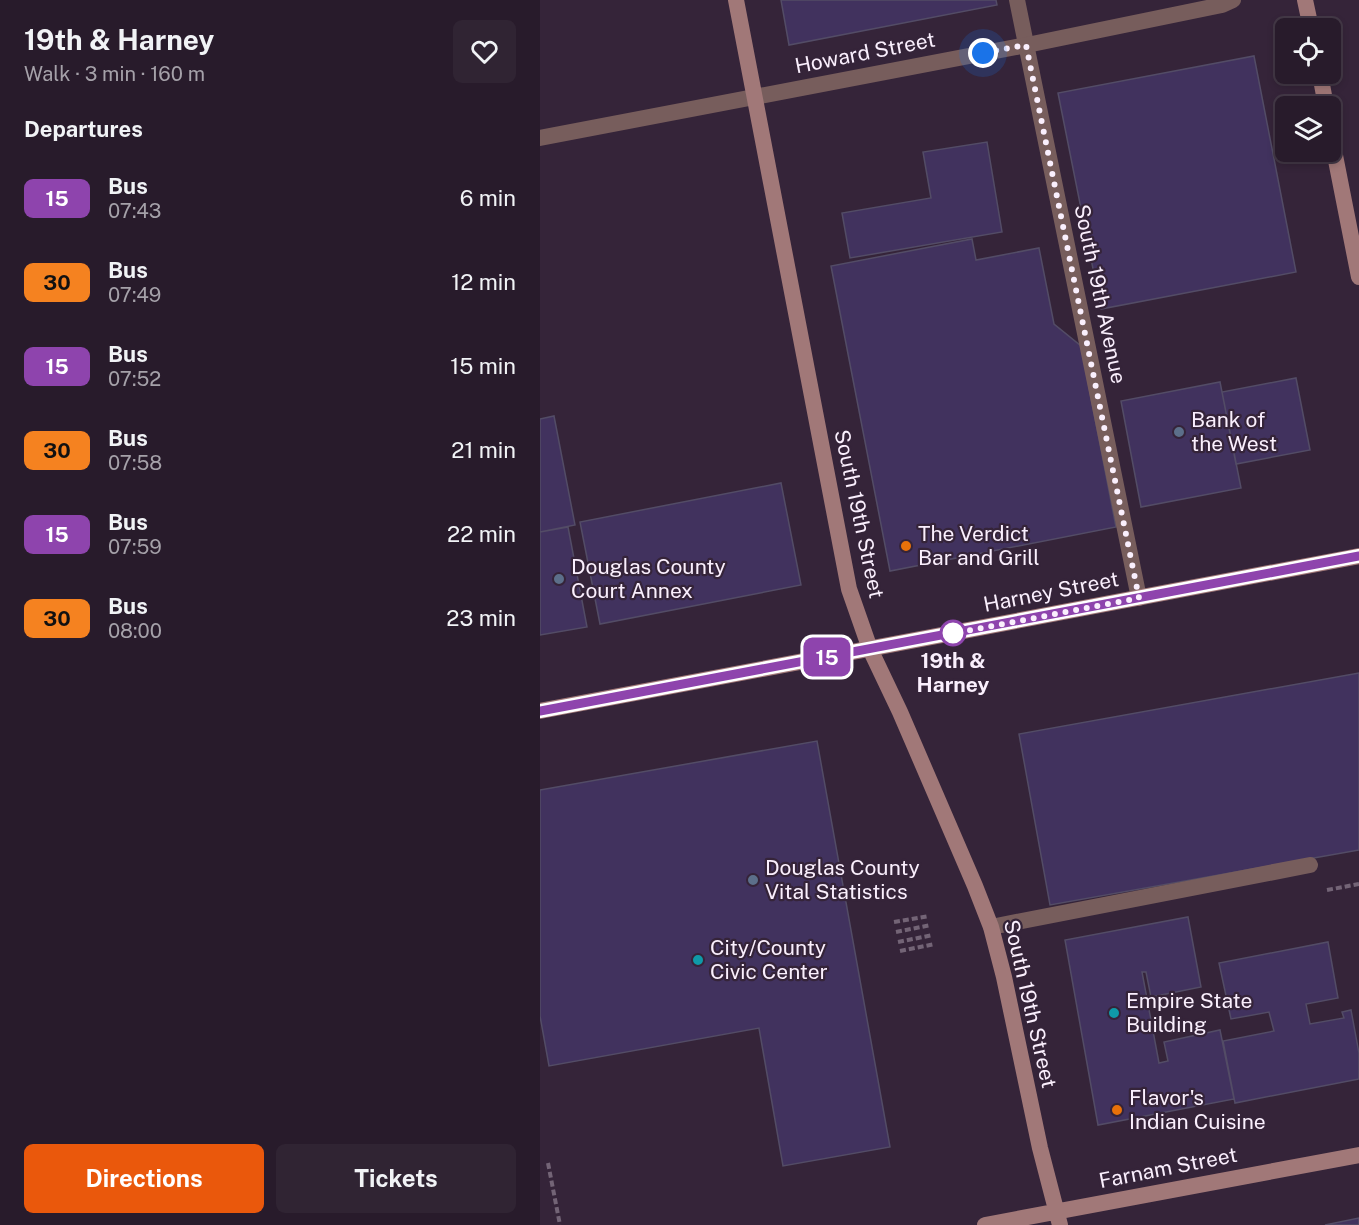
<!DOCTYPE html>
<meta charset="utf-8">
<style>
:root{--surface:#281b2b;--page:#302433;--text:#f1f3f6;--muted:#a5a1a9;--line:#443947;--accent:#ea580c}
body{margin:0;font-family:"Public Sans",sans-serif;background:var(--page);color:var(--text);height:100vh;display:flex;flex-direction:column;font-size:22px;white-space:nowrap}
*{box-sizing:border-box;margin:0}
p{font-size:20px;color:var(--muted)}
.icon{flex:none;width:33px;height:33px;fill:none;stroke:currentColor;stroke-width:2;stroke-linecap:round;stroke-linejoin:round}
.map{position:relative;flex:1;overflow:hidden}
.side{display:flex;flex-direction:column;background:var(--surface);width:540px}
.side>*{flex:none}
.badge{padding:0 12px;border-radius:9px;font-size:21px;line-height:39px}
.fabs{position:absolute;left:735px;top:18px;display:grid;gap:12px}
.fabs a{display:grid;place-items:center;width:66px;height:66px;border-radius:9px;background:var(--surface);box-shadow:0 3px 9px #0003,0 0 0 2px var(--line);font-size:30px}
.you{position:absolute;width:30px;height:30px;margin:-15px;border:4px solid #fff;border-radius:50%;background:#1a73e8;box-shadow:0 0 0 9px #1a73e833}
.map>.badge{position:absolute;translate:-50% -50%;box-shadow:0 0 0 3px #fff}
h2{padding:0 24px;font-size:22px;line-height:54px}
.round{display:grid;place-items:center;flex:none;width:63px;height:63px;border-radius:9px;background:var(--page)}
.overview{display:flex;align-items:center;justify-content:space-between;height:102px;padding:0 24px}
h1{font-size:28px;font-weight:700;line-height:45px}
.cta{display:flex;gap:12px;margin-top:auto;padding:12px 24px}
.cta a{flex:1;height:69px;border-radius:9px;background:var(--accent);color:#fff;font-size:24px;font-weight:700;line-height:69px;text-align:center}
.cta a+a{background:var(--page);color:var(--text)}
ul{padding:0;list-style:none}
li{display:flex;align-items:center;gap:18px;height:84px;padding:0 24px}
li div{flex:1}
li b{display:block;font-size:22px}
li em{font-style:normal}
li .badge{min-width:66px;font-weight:700;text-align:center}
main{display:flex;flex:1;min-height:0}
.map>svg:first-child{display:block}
.building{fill:#41325e;stroke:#534c66;stroke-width:1.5}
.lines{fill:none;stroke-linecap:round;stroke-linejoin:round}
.path{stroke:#736476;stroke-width:4;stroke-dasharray:6 3;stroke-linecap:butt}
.service{stroke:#775d5c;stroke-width:16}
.minor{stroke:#775d5c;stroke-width:16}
.secondary{stroke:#a17878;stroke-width:16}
.line-casing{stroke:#fff;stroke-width:14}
.line{stroke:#8e44ad;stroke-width:9}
.walk{stroke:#faeffd;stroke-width:6;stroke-dasharray:0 10.8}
.service-dot{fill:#5c6f8a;stroke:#352439;stroke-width:2}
.food-dot{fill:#e8710a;stroke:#352439;stroke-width:2}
.stop-dot{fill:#fff;stroke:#8e44ad;stroke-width:3}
.culture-dot{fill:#0f9aa8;stroke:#352439;stroke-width:2}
.labels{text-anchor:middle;stroke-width:4.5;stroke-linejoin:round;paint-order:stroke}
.street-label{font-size:21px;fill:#faeffd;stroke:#352439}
.poi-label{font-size:21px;fill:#faeffd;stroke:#352439;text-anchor:start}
.stop-label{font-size:21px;font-weight:bold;fill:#faeffd;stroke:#352439}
</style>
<main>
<section class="side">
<div class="overview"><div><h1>19th &amp; Harney</h1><p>Walk · 3 min · 160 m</p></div><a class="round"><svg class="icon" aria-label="heart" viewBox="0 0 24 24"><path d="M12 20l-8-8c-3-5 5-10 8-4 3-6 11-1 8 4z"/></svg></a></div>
<h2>Departures</h2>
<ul>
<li><span class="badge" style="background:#8e44ad;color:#fff">15</span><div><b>Bus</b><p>07:43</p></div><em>6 min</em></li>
<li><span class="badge" style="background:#f58220;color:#111">30</span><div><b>Bus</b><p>07:49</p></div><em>12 min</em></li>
<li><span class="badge" style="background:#8e44ad;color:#fff">15</span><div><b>Bus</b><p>07:52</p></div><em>15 min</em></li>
<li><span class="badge" style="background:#f58220;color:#111">30</span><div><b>Bus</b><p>07:58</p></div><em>21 min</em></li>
<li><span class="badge" style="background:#8e44ad;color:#fff">15</span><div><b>Bus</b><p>07:59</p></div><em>22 min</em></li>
<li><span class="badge" style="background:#f58220;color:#111">30</span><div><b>Bus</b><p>08:00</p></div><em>23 min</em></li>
</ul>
<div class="cta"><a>Directions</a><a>Tickets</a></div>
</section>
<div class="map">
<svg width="819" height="1225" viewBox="0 0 819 1225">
<rect width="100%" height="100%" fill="#352439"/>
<path class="building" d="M241,0H456L457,5L249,45Z
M714,56L756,272L561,309L518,93Z
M447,142L462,232L310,258L302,213L391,198L383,152Z
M432,239L436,260L499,248L514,324L541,346L576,527L350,571L291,266Z
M756,378L770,450L696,464L682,392Z
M680,382L701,488L601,507L581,401Z
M14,416L35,525L0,532V419Z
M241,483L261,585L60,624L40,522Z
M28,527L47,627L0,635V532Z
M819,673V850L510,905L479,734Z
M277,741L350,1147L243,1166L219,1028L9,1066L0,1016V790Z
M648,917L661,987L611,997L606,972H602L619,1063L628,1061L624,1042L680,1030L694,1099L558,1125L525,940Z
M788,942L798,998L766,1004L770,1024L804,1018L802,1012L811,1010L819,1053V1079L695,1103L683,1041L734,1031L729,1012L691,1019L679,963Z
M819,1218V1225H785Z"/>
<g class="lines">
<path class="path" d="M787,890L819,884
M354,922L389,916
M356,932L391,925
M358,942L393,935
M360,951L395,944
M8,1163L20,1225"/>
<path class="service" d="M477,0L599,598
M451,927L770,865"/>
<path class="minor" d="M0,138L487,45L682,5L693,0"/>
<path class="secondary" d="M196,0L309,589L330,649L360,712L435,886L451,927L464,977L500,1148L520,1225
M765,0L771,28
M780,74L786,106
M790,130L819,277
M0,711L819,556
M445,1225L819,1155"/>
</g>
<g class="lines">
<g class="line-casing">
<path id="line" d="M0,711L819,556"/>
</g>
<use href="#line" class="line"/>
<path class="walk" d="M413,633L411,634L599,598L486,45L443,53"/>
</g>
<g class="service-dot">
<circle cx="639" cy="432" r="6"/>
<circle cx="19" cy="579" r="6"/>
<circle cx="213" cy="880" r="6"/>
</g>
<g class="food-dot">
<circle cx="366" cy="546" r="6"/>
<circle cx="577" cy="1110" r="6"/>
</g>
<circle class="stop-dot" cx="413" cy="633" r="12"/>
<g class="culture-dot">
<circle cx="158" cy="960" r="6"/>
<circle cx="574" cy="1013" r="6"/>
</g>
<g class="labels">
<g class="street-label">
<text transform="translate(325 53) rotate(-11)" y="7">Howard Street</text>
<text transform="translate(560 294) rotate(78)" y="7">South 19th Avenue</text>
<text transform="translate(319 514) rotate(78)" y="7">South 19th Street</text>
<text transform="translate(511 592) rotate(-11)" y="7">Harney Street</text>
<text transform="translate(490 1004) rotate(77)" y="7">South 19th Street</text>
<text transform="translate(628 1168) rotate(-11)" y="7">Farnam Street</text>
</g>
<g class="poi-label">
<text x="651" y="427">Bank of<tspan x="651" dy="24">the West</tspan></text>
<text x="378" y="541">The Verdict<tspan x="378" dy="24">Bar and Grill</tspan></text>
<text x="31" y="574">Douglas County<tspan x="31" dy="24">Court Annex</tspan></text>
<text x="225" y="875">Douglas County<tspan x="225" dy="24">Vital Statistics</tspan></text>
<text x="170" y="955">City/County<tspan x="170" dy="24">Civic Center</tspan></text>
<text x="586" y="1008">Empire State<tspan x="586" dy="24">Building</tspan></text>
<text x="589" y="1105">Flavor's<tspan x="589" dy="24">Indian Cuisine</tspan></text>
</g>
<g class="stop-label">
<text x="413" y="668">19th &amp;<tspan x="413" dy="24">Harney</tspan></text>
</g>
</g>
</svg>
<div class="fabs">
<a><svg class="icon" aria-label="locate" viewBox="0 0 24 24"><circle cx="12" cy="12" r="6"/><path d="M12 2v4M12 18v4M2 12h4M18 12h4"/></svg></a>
<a><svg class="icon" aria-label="layers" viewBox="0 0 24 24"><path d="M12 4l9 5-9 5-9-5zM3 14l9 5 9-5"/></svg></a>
</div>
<div class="you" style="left:443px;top:53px"></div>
<b class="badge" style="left:287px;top:657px;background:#8e44ad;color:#fff">15</b>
</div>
</main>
